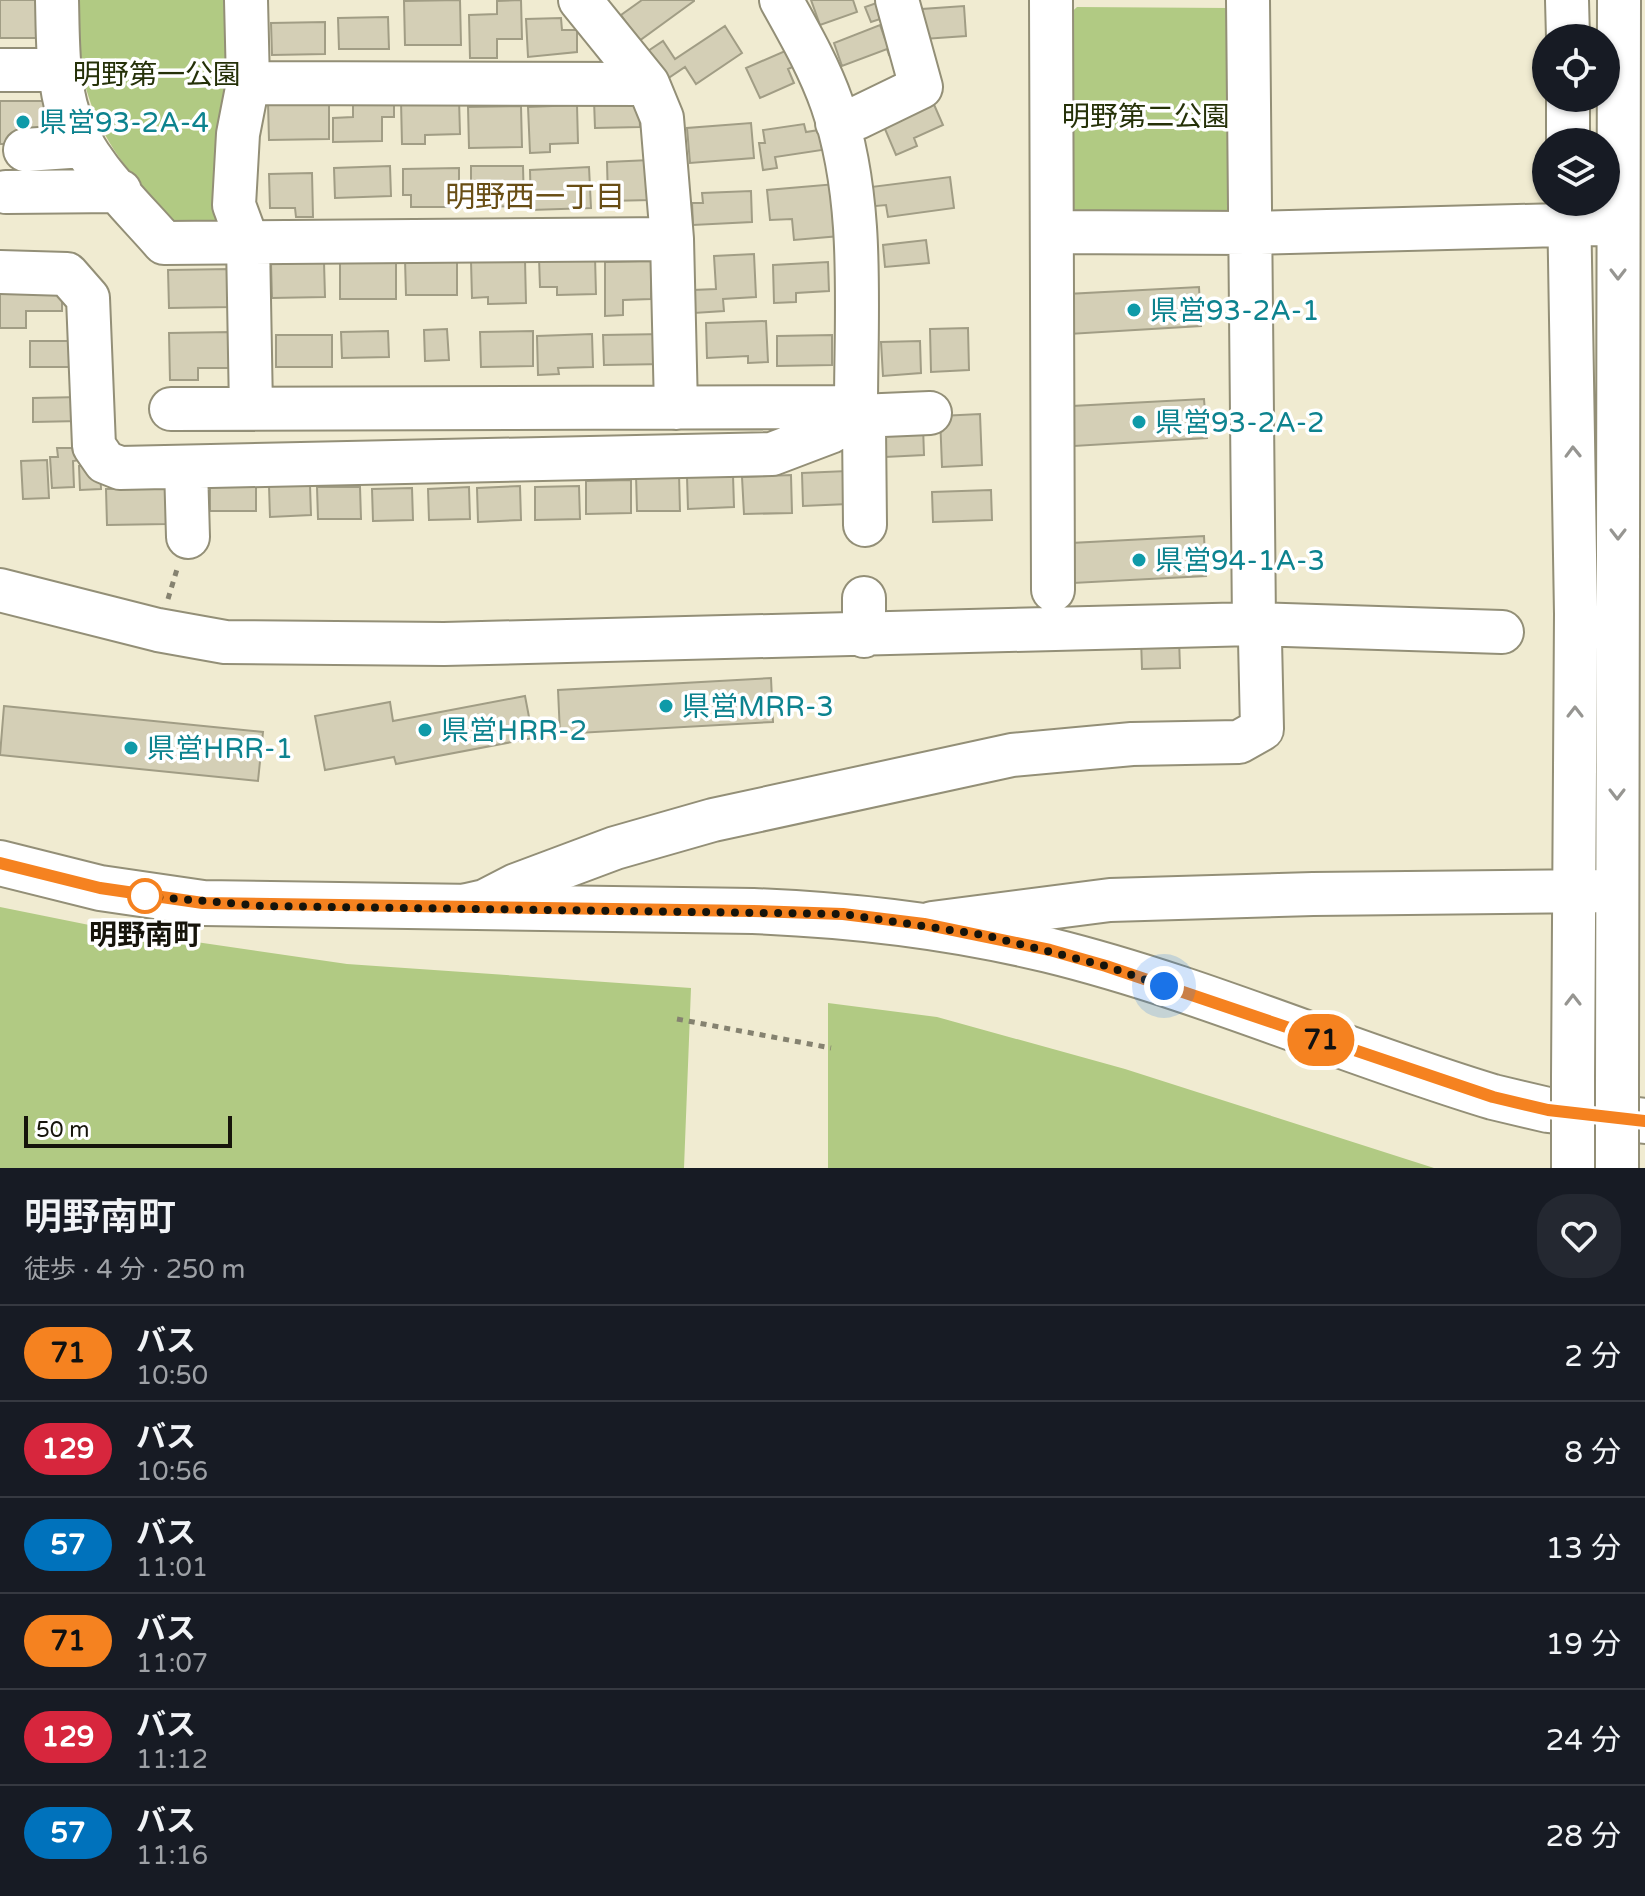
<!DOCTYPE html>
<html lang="ja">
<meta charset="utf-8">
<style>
:root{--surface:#171b24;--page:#242831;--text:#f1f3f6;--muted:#9ea1a6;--line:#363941}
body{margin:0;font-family:"Varela Round","Noto Sans JP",sans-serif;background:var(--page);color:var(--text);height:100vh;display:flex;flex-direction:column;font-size:30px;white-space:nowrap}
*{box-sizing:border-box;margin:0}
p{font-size:26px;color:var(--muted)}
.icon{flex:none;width:44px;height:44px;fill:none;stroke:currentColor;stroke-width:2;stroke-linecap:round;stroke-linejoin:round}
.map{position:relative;height:1168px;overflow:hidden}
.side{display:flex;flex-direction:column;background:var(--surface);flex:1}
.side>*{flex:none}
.badge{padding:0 16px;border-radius:26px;font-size:28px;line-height:52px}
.buttons{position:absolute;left:1532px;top:24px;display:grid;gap:16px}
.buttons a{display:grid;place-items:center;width:88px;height:88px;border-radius:50%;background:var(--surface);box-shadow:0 2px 6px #0004;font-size:40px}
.scale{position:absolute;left:24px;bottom:20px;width:208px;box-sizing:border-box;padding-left:8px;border:4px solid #16140b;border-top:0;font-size:22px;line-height:28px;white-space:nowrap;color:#16140b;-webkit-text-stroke:6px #fff;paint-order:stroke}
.you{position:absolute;width:40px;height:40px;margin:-20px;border:6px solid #fff;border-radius:50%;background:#1a73e8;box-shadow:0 0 0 12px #1a73e833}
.map>.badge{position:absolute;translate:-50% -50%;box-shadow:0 0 0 4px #fff}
.round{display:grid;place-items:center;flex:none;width:84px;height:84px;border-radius:32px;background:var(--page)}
.headline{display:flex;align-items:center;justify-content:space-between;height:136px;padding:0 24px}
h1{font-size:38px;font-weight:600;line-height:60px}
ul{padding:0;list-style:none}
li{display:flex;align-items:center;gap:24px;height:96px;padding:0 24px;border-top:2px solid var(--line)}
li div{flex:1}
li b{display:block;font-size:30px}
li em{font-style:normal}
li .badge{min-width:88px;font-weight:700;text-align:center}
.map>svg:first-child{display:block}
.green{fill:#b1ca83}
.building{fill:#d4cfb6;stroke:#a19d85;stroke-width:2}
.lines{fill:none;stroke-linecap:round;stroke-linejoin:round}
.minor-casing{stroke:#938f77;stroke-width:46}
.major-casing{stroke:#938f77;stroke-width:48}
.path{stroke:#858270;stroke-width:5;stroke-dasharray:6 6;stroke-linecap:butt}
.minor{stroke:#fff;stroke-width:42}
.major{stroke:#fff;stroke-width:44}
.minor-bridge-casing{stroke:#938f77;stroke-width:46;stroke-linecap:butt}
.minor-bridge{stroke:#fff;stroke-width:42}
.oneway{stroke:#969591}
.line-casing{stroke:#fff;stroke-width:18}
.line{stroke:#f58220;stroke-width:12}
.walk{stroke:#16140b;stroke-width:8;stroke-dasharray:0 14.4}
.culture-dot{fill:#0f9aa8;stroke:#fff;stroke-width:3}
.stop-dot{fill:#fff;stroke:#f58220;stroke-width:4}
.labels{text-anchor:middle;stroke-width:7;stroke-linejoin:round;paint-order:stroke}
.park-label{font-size:28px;fill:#253108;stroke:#fff}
.culture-label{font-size:28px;fill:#0d838f;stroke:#fff;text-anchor:start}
.stop-label{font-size:28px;font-weight:bold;fill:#16140b;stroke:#fff}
.neighbourhood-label{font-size:30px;fill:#694e15;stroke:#fff}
</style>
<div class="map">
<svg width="1645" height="1168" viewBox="0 0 1645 1168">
<rect width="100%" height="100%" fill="#f0ebd1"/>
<path class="green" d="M72,0H232L233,215L187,234C106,152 81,116 72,0Z
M1077,7L1229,8V211L1209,227L1074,228L1062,21Z
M0,907L114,930L347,964L691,988L684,1168H0Z
M828,1003L937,1017L1125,1069L1434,1168H828Z"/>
<path class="building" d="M0,0H36V38H0Z
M460,0L461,45H405L404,1Z
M521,0L522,39H497V58H470L469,15L497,14V1Z
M642,0H694V1L639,41L621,15Z
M811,0H853L857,12L820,25Z
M885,0L895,28L884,31L880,19L871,22L865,7Z
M964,6L966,36L924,39L922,9Z
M388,17L389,49H339L338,18Z
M561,18L562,30H577V52L528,57L526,19Z
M325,22V54L272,55L271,23Z
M880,25L885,39L899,34L904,49L889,55L887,49L842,66L834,43Z
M725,26L742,53L696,84L685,67L664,81L645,53L663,41L675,59Z
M792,48L799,64L788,69L794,83L760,98L746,68Z
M394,96V117H382V141L333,142V118L353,117V97Z
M639,98L640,127L595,128L594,100Z
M459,99L460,134L425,135V144H402L401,101Z
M932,100L943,125L914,138L917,146L896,155L882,122Z
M0,101H47V144H0Z
M329,102V139L269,140L268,103Z
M577,105L578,143L550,144V152L530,153L528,107Z
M521,106L522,147L469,148L468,107Z
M751,123L754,158L690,163L687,128Z
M804,124L806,132L819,130L822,150L775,157L777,168L763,170L759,143H765L763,130Z
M650,160L651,200L608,201L607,162Z
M390,166L391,196L335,198L334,168Z
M471,166H523L524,206L471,207Z
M589,167L591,208L531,210L530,170Z
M459,168V207H411V195H403V169Z
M312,173L313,217H296L295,208H270L269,174Z
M950,177L954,208L888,217L886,205L865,207L863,188Z
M836,184L840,236L794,240L792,219L770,220L767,190Z
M751,191L752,222L693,225L692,203H703L702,193Z
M926,240L929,263L885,267L883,245Z
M754,254L756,297L723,299L724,311L694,313L693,290L716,289L714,256Z
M595,257L596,294L557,295V287H540L539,258Z
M457,259V295H406L405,260Z
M396,260V299H340V261Z
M525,260L526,303L488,304V297L472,298L471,261Z
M651,261V299L623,300V315L605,316V262Z
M324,262L325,297L272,298L271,264Z
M828,262L829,291L796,293V302L774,303L773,265Z
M231,269L232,307L169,308L168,270Z
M62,285V311H26V328H0V294H23Z
M1199,287L1201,326L1069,334L1067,294Z
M766,321L768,362L748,363V356L707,358L706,323Z
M968,328L969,370L931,372L930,329Z
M447,329L449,360L425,361L424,330Z
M388,331L389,357L342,358L341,332Z
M533,331V366L481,367L480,332Z
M231,332V368H198V380H170L169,333Z
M592,334L593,367L558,368L559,374L538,375L537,336Z
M664,334L665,364L604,365L603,335Z
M276,335H332V367H276Z
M832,335V365L777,366V336Z
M30,341H80V367H30Z
M920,341L921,373L883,376L881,342Z
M80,397V421L33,422V398Z
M1204,399L1207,438L1074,446L1072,406Z
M980,414L982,465L942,467L940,416Z
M923,426L924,455L885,457L883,428Z
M57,448H79L80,460L73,461L74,487L52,488L50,457H58Z
M47,460L49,498L23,499L21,461Z
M79,466H100L101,489L80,490Z
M847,471L848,504L803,506L802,473Z
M679,474L680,511H637L636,475Z
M733,475L734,507L688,509L687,477Z
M791,475L792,513L744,514L742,477Z
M631,480V513L586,514V481Z
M210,485H256V511H210Z
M310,485L311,515L270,517L269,486Z
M520,486L521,520L478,522L477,488Z
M579,486L580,519L535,520V487Z
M317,487H360L361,519H318Z
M469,487L470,519L429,520L428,489Z
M166,488L167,524L107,525L106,489Z
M412,488L413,520L373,521L372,489Z
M991,490L992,520L933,522L932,492Z
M1204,536L1206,576L1073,583L1071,543Z
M1141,639H1179L1180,668L1142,669Z
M771,678L773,722L560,734L558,690Z
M525,696L533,738L396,764L394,757L325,770L315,716L390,702L393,721Z
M4,706L263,732L258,781L0,755Z"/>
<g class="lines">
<g class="minor-casing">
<path id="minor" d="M57,0C58,38 57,80 69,116C86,164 132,206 164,243L672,239
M246,0L248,83L238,134L234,205L248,243L251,409
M580,0L648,84L662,118L672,239L676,408
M781,0C800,34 819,67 832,104C865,200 856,307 856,407L864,427L865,525
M1051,0L1053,590
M1567,0L1568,38
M0,70H60
M248,83L648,84
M1568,98V142
M837,123L857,118L921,87L897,0
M25,150L84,146
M6,192L120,191
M1569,202L1576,614L1573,1078
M1052,232L1249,233L1599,224
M0,272L67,274L88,298L94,446L105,462L120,468L772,454L830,432L859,416L930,413
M171,409L856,407
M186,467L188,537
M0,590L158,630L225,642L444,644L1254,624L1502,632
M864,598V636
M463,906L485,901L516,885L615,848L713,820L1012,755L1132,744L1239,742L1262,729L1260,640L1254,624L1248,0
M932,923L1110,900L1313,894L1600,891
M1617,1089L1619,0"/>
</g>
<g class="major-casing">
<path id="major" d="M0,863L100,888L203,903L753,911C853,915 950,926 1048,950C1199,987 1344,1052 1493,1097L1548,1110L1645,1121"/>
</g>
<path class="path" d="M168,599L178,566
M677,1019L831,1048"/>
<use href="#minor" class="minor"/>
<use href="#major" class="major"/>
<g class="minor-bridge-casing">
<path id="minor-bridge" d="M1573,1078V1168
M1617,1089V1168"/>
</g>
<use href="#minor-bridge" class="minor-bridge"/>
</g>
<defs><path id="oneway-chevron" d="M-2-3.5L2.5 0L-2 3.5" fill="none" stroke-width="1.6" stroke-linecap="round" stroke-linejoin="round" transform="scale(2)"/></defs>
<g class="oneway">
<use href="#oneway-chevron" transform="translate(1618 274) rotate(90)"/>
<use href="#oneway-chevron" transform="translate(1573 452) rotate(-91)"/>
<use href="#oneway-chevron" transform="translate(1618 534) rotate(90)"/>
<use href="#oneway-chevron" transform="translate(1575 712) rotate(-90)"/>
<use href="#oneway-chevron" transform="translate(1617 794) rotate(90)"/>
<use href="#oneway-chevron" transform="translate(1573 1000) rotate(-90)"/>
</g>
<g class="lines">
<g class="line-casing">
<path id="line" d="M0,863L100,888L203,903L753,911L843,914L924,924L1050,950L1106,966L1493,1097L1548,1110L1645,1121"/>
</g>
<use href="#line" class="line"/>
<path class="walk" d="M145,896L263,906L843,914L984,935L1106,966L1164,986"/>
</g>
<g class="culture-dot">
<circle cx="23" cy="122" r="8"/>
<circle cx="1134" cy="310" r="8"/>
<circle cx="1139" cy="422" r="8"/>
<circle cx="1139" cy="560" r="8"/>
<circle cx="666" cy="706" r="8"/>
<circle cx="425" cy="730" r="8"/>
<circle cx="131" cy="748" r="8"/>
</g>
<circle class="stop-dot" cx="145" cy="896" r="16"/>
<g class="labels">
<g class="park-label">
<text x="157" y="84">明野第一公園</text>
<text x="1146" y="126">明野第二公園</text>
</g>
<g class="culture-label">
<text x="39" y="132">県営93-2A-4</text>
<text x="1150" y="320">県営93-2A-1</text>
<text x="1155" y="432">県営93-2A-2</text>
<text x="1155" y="570">県営94-1A-3</text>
<text x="682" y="716">県営MRR-3</text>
<text x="441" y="740">県営HRR-2</text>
<text x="147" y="758">県営HRR-1</text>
</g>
<g class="stop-label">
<text x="145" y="944">明野南町</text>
</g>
<g class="neighbourhood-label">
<text x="535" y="207">明野西一丁目</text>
</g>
</g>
</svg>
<div class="buttons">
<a><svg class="icon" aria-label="locate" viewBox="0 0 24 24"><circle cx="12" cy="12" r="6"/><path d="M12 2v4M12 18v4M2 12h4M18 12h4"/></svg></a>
<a><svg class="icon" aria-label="layers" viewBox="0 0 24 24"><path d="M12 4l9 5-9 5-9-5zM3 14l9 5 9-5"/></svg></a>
</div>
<div class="scale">50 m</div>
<div class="you" style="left:1164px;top:986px"></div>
<b class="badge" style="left:1321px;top:1040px;background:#f58220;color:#111">71</b>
</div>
<section class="side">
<div class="headline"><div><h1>明野南町</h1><p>徒歩 · 4 分 · 250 m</p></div><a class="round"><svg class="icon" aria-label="heart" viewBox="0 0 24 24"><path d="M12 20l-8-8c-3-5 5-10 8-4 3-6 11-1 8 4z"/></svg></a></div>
<ul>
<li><span class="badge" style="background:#f58220;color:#111">71</span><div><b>バス</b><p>10:50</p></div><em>2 分</em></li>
<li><span class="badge" style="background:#d7263d;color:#fff">129</span><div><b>バス</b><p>10:56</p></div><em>8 分</em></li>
<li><span class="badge" style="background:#0072bc;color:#fff">57</span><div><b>バス</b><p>11:01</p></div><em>13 分</em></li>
<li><span class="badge" style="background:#f58220;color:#111">71</span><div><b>バス</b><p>11:07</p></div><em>19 分</em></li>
<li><span class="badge" style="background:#d7263d;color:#fff">129</span><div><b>バス</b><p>11:12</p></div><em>24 分</em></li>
<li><span class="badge" style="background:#0072bc;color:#fff">57</span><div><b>バス</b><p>11:16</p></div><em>28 分</em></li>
</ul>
</section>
